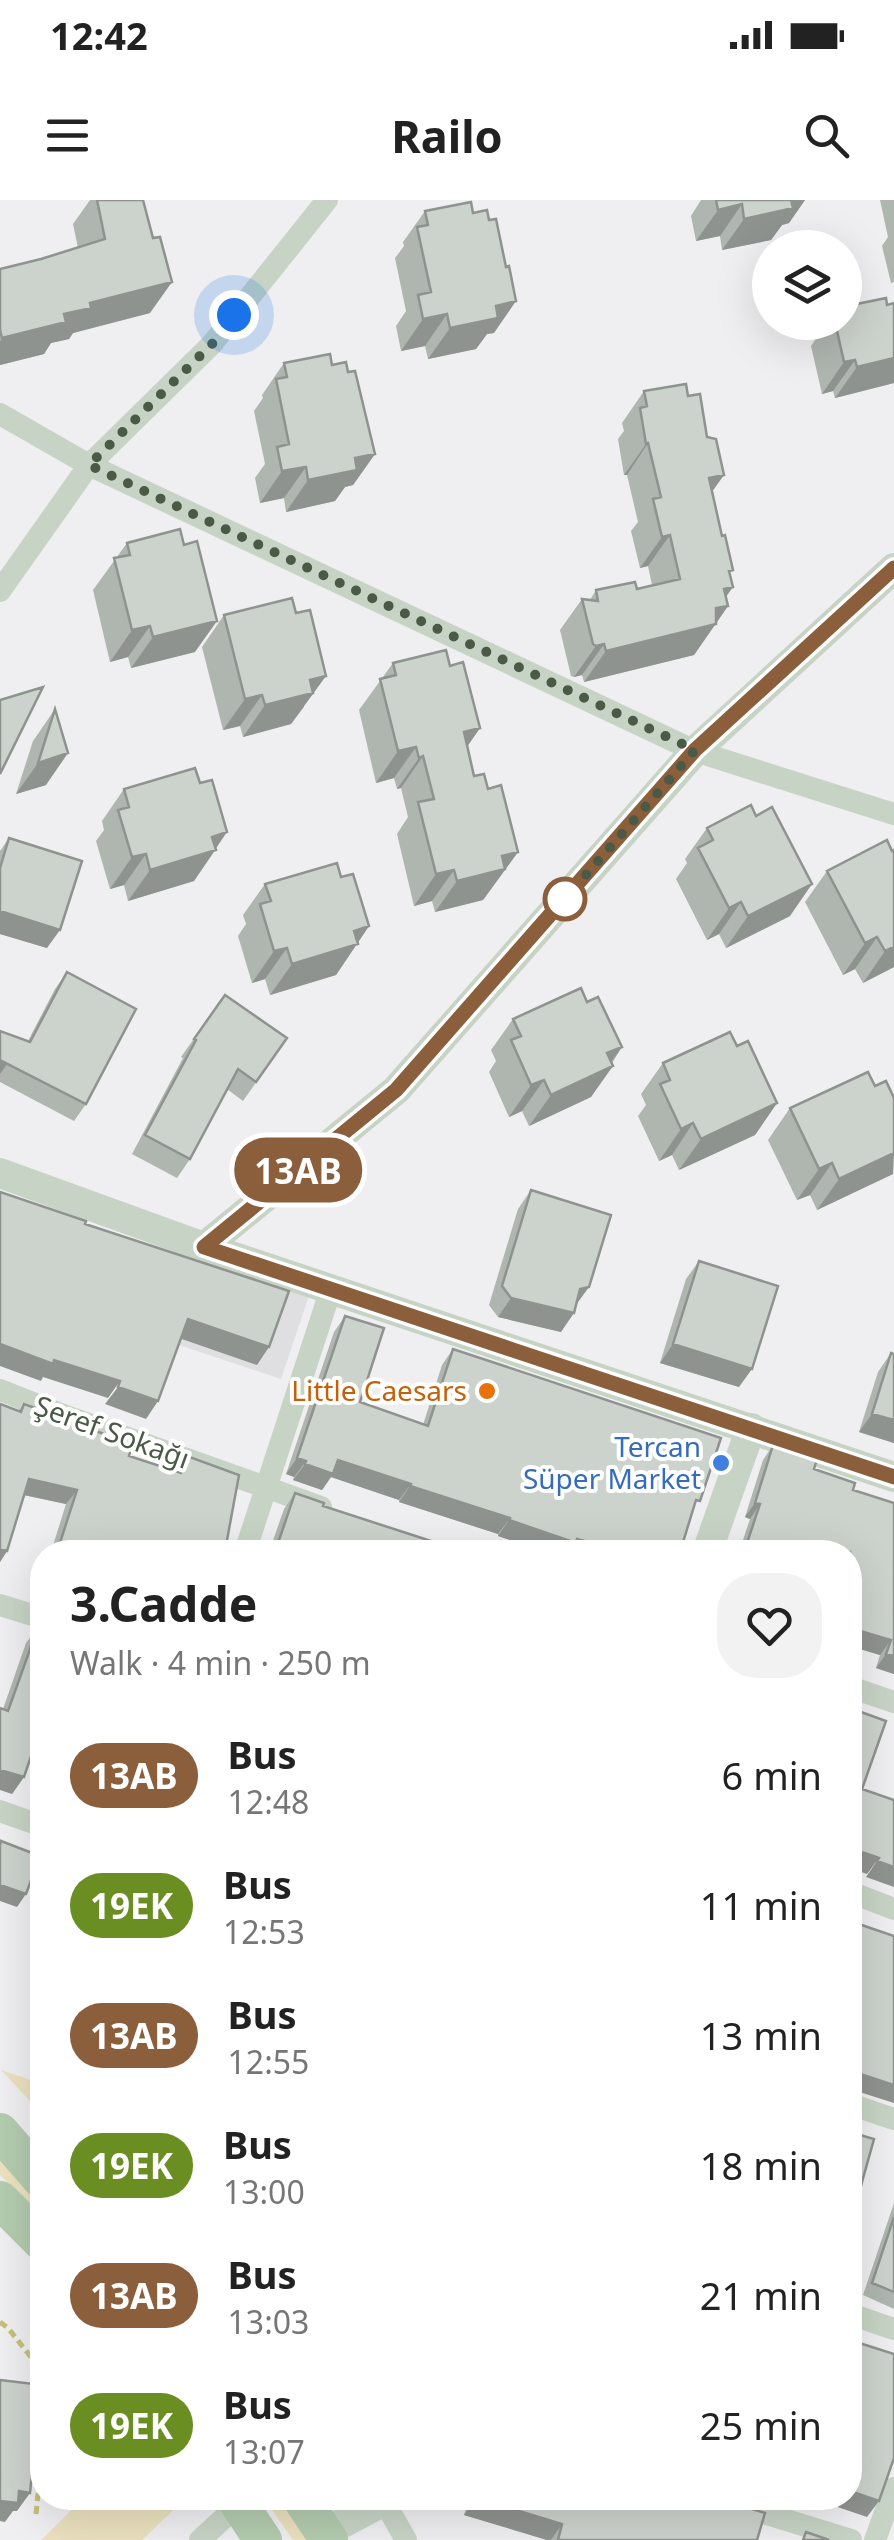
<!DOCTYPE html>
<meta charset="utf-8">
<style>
:root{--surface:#fff;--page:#f2f2f2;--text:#222;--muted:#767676}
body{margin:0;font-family:"Noto Sans",sans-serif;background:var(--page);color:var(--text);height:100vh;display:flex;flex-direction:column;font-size:38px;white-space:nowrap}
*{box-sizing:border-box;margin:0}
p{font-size:32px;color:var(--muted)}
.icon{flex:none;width:55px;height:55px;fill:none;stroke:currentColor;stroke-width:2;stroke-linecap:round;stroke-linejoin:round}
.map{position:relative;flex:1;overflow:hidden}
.sheet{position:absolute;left:30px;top:1340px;width:832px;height:970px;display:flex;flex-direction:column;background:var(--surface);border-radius:40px;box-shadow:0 10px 40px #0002}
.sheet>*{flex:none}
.badge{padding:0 20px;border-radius:32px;font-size:35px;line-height:65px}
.buttons{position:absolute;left:752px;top:30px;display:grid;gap:20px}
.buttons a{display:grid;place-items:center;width:110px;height:110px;border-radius:50%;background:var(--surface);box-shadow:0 10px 40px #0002;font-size:50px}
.you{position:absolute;width:50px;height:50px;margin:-25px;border:8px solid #fff;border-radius:50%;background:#1a73e8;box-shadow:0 0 0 15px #1a73e833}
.map>.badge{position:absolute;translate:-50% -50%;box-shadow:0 0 0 5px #fff}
.round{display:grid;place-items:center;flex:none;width:105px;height:105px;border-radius:40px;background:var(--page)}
.headline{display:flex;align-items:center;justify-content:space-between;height:170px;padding:0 40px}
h1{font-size:48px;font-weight:700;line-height:75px}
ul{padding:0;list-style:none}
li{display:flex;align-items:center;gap:30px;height:130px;padding:0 40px}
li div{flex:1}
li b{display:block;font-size:38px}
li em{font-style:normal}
li .badge{min-width:110px;font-weight:700;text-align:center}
.status{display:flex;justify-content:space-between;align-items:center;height:70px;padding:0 50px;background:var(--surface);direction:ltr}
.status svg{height:28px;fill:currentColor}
header{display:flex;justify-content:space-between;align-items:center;height:130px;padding:0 40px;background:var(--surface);font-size:45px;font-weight:700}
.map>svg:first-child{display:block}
.education{fill:#dfdfe1}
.green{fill:#ebe1bf}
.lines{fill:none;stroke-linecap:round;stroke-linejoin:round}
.path{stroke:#c6bf7a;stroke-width:5;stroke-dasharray:8 5;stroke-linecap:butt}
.minor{stroke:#c7d4c5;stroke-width:22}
.tertiary{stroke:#c7d4c5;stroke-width:30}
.primary{stroke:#b3cbaf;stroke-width:38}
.wall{fill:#afb5af}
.shaded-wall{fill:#8f938f}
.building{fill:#ccd2cc;stroke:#8f938f;stroke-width:2.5}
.line-casing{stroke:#fff;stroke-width:22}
.line{stroke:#8b5e3c;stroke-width:15}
.walk{stroke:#4a5a47;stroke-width:10;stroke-dasharray:0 18}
.stop-dot{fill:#fff;stroke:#8b5e3c;stroke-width:5}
.food-dot{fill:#e8710a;stroke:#fff;stroke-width:4}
.shop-dot{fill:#3f7fe0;stroke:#fff;stroke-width:4}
.labels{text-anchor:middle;stroke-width:8;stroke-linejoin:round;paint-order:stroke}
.food-label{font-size:28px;fill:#c56008;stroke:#fff;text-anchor:end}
.street-label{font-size:28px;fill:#4a5a47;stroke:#fff}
.shop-label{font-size:28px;fill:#366cbe;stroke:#fff;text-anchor:end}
</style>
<div class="status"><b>12:42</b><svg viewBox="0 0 49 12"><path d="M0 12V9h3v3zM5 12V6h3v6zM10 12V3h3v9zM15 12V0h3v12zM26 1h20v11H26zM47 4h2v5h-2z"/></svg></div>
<header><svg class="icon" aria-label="menu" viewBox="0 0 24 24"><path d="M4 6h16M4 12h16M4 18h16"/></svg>Railo<svg class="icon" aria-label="search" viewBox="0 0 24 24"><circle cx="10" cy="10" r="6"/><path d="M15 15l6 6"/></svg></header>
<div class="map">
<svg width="894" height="2340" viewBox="0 0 894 2340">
<rect width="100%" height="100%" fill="#efeef0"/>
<path class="education" d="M198,1060L309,1096L281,1179L170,1142Z"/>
<path class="green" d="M1,1870L42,1884V1914Z
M0,1952L42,1997V2018L0,1975Z
M84,2298H186L142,2340H41Z
M264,2298H280L309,2340H293Z"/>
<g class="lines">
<path class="path" d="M0,2122L8,2128L42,2171
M36,2314L42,2254"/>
<path class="minor" d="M0,214L89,265L695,551L894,614
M0,391L89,265L212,144L327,0
M0,1190L58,1213L321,1307
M245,1352L331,1089
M0,1405L42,1418
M850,1487L894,1502
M0,1611L42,1626
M850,1692L894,1709
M850,1904L894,1919
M850,2114L894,2129
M715,2298L851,2340
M384,2301L406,2340
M200,2340L239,2304
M875,2340L894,2288"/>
<path class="tertiary" d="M0,973L204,1047L894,1277
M204,1047L396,890L695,551L894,368
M707,1352L751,1228
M324,2333L384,2301L386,2298"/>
<path class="primary" d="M0,1932L42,1980
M0,2000L42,2042
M235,2298L263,2340
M301,2298L329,2340"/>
</g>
<path class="wall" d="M90,0H143L150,113L73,133L69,139L51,143L44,154L0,165V69L41,59L78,48L73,24Z
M701,0H805L789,23L782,25L771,40L722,50L720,36L696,41L691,16Z
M880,0H894V82L891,83L882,46L888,37Z
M425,11L494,133L487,134L476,149L428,159L425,146L401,151L396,126L406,111L395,58L404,46L403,42Z
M887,105L894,183L835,198L833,191L822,194L811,146L827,122H845V109L847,106Z
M284,163L332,165L348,172L375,254L353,285L345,287L335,301L286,312L284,298L260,303L255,278L265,264L254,211L263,198L262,195Z
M644,191L688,196L712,292L730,375L726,396L728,406L694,455L584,482L582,475L574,477L571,476L560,430L582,399L590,400L596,390L637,389L652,385L648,366L640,368L631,331L638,322L627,275H624L618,239L624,231L622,223Z
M127,343L195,452L131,468L128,457L110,462L93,390Z
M224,415L304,507L291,524L243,537L240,526L223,530L202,447Z
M393,463L450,466L480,528L467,546L474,576L488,589L518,652L483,700L435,712L432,701L414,706L397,634L408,617L401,588L397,589L394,578L376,583L359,510Z
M55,509L46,585L16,594L33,541Z
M124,589L216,649L194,681L128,701L124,685L110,689L96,641L104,630L102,621Z
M707,628L790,716L726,748L719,734L707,740L676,679L687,663L685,659Z
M9,638L47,748L0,734V651Z
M894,650V767L863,783L855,769L843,775L805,702L827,671Z
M341,677L369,726L336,775L270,795L265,779L252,783L238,736L246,724L243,715L265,684Z
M67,772L86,904L74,921L0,882V831L28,841L55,789Z
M225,795L287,838L243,901L227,889L190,959L177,978L132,954L183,858L181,857Z
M587,802L622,847L591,897L529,926L522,911L509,917L489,872L496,861L491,850L513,819Z
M737,846L777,903L755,935L679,970L672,955L659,961L638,916L646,905L641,894L663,863Z
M894,898L893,974L817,1010L810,995L797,1000L768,940L790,908Z
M531,990L576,1105L561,1132L498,1117L489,1105L518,1009Z
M699,1061L739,1187L660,1163L686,1079Z
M345,1116L360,1202L423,1225L442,1165L453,1149L693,1311L680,1352H545L498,1336V1334L399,1302V1300L331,1277L322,1290L293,1280L294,1277L286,1274L334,1132Z
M891,1153L894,1154V1243L859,1232L878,1172Z
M0,1204L18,1211L24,1204L129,1256L177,1272L187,1256L225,1351L227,1352H51L66,1304L24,1295L7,1351L0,1362Z
M773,1245L853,1290L894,1303V1474L876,1468L880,1455L850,1446V1352H739L750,1319L745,1317L763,1260Z
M295,1293L323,1306L465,1352H269L284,1309Z
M38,1427L24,1577L12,1594L3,1509L26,1443Z
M894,2003V2109L863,2095Z
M469,2298H717L757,2340H547L464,2315Z"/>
<path class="shaded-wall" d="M788,0H805L789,23L782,25L771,40L722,50L744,19Z
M742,4L720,36L696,41L718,10Z
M172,82L150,113L73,133L69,139L51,143L44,154L0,165V142L2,138L90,103Z
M516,101L494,133L487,134L476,149L428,159L450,128L496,106Z
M447,114L425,146L401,151L423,119Z
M894,158V183L835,198L857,167Z
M855,160L833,191L822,194L844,162Z
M648,243L627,275H624L646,244Z
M375,254L353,285L345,287L335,301L286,312L308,280L355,258Z
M306,267L284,298L260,303L282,271Z
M724,275L702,306L709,278Z
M670,335L648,366L640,368L662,337Z
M733,387L718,408L728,406L694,455L584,482L606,451L724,389Z
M217,421L195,452L131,468L153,437Z
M150,426L128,457L110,462L132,430Z
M604,444L582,475L574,477L596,446Z
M326,476L291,524L243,537L265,505L310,480Z
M262,495L240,526L223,530L245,499Z
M480,528L458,560L464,532Z
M416,547L394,578L376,583L398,551Z
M68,553L46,585L16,594L38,563Z
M423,556L401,588L397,589L419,558Z
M227,632L194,681L128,701L150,670L212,637Z
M518,652L483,700L435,712L457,681L502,656Z
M146,654L124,685L110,689L132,657Z
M454,670L432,701L414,706L436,674Z
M812,684L790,716L726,748L748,716Z
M741,702L719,734L707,740L729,708Z
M0,711L60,730L47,748L0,734Z
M369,726L336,775L270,795L292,764L354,731Z
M877,737L855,769L843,775L865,743Z
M894,747V767L863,783L885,751Z
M287,748L265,779L252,783L274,751Z
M622,847L606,869L613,866L591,897L529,926L551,895L607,853Z
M0,860L8,863L0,874Z
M544,880L522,911L509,917L531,885Z
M777,903L755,935L679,970L701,939Z
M693,923L672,955L659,961L681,929Z
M894,953L893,974L817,1010L839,979Z
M832,963L810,995L797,1000L819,969Z
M589,1087L576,1105L580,1089Z
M511,1098L574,1113L561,1132L498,1117Z
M188,1119L269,1147L257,1165L176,1137Z
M0,1144L54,1160L120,1181L108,1198L43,1177L41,1181L0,1166Z
M673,1144L752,1169L739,1187L660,1163Z
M118,1187L158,1201L146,1219L105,1204Z
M872,1214L894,1220V1243L859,1232Z
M297,1258L306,1261L294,1277L286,1274Z
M338,1260L411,1284L399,1300L331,1277L322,1290L293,1280L305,1264Z
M29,1279L77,1290L66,1304L19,1294Z
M410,1286L510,1318L498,1334L399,1302Z
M755,1303L760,1304L750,1319L745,1317Z
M509,1320L577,1339L627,1352H545L498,1336Z
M0,1349L7,1351L0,1362Z
M850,1428L891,1440L880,1455L850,1446Z
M886,1454L894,1456V1474L876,1468Z
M0,1570L24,1577L12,1594L0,1590Z
M850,1648L879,1658L867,1674L850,1668Z
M877,1661L894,1667V1687L866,1677Z
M0,1685L26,1694L17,1707L0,1701Z
M854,1872L894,1885V1903L850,1889V1878Z
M19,2291L30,2293L17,2311H13L5,2322L0,2321V2301Z
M850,2291L879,2301L867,2317L811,2298H850Z
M476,2298L562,2324L551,2340H547L464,2315Z"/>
<path class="building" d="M97,0H143L153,38L160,37L172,82L90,103L91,108L64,114L66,122L2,138L0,130V69L41,59L105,39Z
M716,0H791L793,8L744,19L742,4L718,10Z
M471,2L473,13L487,10L489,20L496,19L506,67L509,66L516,101L496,106L498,118L450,128L447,114L423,119L418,95L431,92L417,27L428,25L425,11Z
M886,98L887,105L894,103V158L857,167L855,160L844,162L835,122H845V116L849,117L847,106Z
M330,154L332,165L346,162L348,172L355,171L375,254L355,258L357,270L308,280L306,267L282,271L277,247L289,244L276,179L287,177L284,163Z
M686,184L688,196L700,194L707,237L716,239L724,275L709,278L722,336L725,335L733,370L729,371L733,387L724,389L728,406L716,408V424L606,451L604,444L596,446L593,444L582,399L598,401L596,390L635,382L637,389L680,379L670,335L662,337L653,299L661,297L648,243L646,244L640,208L647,206L644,191Z
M180,329L184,345L197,341L217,421L153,437L150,426L132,430L114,358L130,355L127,343Z
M292,398L296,413L310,410L326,476L310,480L313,493L265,505L262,495L245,499L224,415Z
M446,450L450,466L463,462L480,528L464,532L474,576L484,574L488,589L501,585L518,652L502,656L505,669L457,681L454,670L436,674L418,602L434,599L423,556L419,558L416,547L398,551L380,479L396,475L393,463Z
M43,487L0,574V500Z
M55,509L68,553L38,563Z
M195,568L200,583L212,580L227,632L212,637L216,650L150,670L146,654L132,657L118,610L129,607L124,589Z
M751,605L756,616L772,607L812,684L748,716L741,702L729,708L698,648L713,640L707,628Z
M9,638L82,661L60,730L0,711V668Z
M887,640L892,651L894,650V747L885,751L877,737L865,743L827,671Z
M337,663L341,677L353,674L369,726L354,731L358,744L292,764L287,748L274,751L260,704L271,701L265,684Z
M67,772L136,809L86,904L0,860V831L30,842Z
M581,788L587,802L598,797L622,847L607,853L613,866L551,895L544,880L531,885L511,840L521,836L513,819Z
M225,795L287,838L256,882L238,869L190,959L145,935L196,840L194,839Z
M730,832L737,846L748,841L777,903L701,939L693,923L681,929L660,884L670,880L663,863Z
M868,872L875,886L886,881L894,898V953L839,979L832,963L819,969L790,908Z
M531,990L611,1015L589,1087L580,1089L574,1113L511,1098L502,1086Z
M0,992L86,1021L85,1024L289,1091L269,1147L188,1119L158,1201L118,1187L120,1181L54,1160L53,1164L0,1144Z
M699,1061L778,1086L752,1169L673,1144Z
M345,1116L384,1128L360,1202L428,1226L453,1149L721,1238L700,1301L696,1300L680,1352H627L577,1339L576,1343L509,1320L510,1318L410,1286L411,1284L338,1260L333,1274L305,1264L306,1261L297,1258Z
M891,1153L894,1154V1220L872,1214Z
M0,1204L21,1212L24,1204L55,1215L132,1245L129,1256L181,1273L187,1256L239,1275L225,1351L227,1352H57L77,1290L29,1279L7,1351L0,1349Z
M773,1245L817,1259L814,1269L855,1283L853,1290L894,1303V1456L886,1454L891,1440L850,1428V1352H744L760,1304L755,1303Z
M295,1293L324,1303L323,1306L465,1352H275Z
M38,1427L42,1428V1524L24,1577L0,1570V1508L8,1511Z
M850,1508L886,1521L862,1589L894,1600V1667L877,1661L879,1658L850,1648Z
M1,1641L40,1656L26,1694L0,1685V1645Z
M850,1721L894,1736V1885L854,1872L855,1870L850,1868Z
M850,1932L874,1939L850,2025Z
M894,2017V2092L872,2083Z
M850,2140L894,2154V2258L879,2301L850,2291Z
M0,2180L34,2184L32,2199L42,2200L37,2247L35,2246L30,2293L19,2291L18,2303L0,2301Z
M476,2298H717L765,2313L757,2340H558L562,2324Z
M806,2332L829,2340H803Z"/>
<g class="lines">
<g class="line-casing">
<path id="line" d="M894,368L695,550L396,890L204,1047L894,1277"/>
</g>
<use href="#line" class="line"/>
<path class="walk" d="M234,115L212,144L89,265L695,550L565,699"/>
</g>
<circle class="stop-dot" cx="565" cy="699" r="20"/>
<circle class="food-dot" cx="487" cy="1191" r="10"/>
<circle class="shop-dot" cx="721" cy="1263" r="10"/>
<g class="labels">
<g class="food-label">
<text x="467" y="1201">Little Caesars</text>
</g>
<g class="street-label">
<text transform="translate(112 1232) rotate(20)" y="10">Şeref Sokağı</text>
</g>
<g class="shop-label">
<text x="701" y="1257">Tercan<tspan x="701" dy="32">Süper Market</tspan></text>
</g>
</g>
</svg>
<div class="buttons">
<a><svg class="icon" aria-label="layers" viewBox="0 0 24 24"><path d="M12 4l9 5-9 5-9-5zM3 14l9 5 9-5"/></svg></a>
</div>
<div class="you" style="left:234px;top:115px"></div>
<b class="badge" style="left:298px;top:970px;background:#8b5e3c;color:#fff">13AB</b>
<section class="sheet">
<div class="headline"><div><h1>3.Cadde</h1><p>Walk · 4 min · 250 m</p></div><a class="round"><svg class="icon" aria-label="heart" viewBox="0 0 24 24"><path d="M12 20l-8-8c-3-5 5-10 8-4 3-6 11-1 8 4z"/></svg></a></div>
<ul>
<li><span class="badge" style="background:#8b5e3c;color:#fff">13AB</span><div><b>Bus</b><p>12:48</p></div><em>6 min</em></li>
<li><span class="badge" style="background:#6b8e23;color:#fff">19EK</span><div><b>Bus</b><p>12:53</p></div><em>11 min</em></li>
<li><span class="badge" style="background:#8b5e3c;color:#fff">13AB</span><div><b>Bus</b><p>12:55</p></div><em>13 min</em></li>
<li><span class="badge" style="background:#6b8e23;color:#fff">19EK</span><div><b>Bus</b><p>13:00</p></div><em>18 min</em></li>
<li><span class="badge" style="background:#8b5e3c;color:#fff">13AB</span><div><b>Bus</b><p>13:03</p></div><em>21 min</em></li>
<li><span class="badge" style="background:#6b8e23;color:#fff">19EK</span><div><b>Bus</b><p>13:07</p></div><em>25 min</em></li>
</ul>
</section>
</div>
